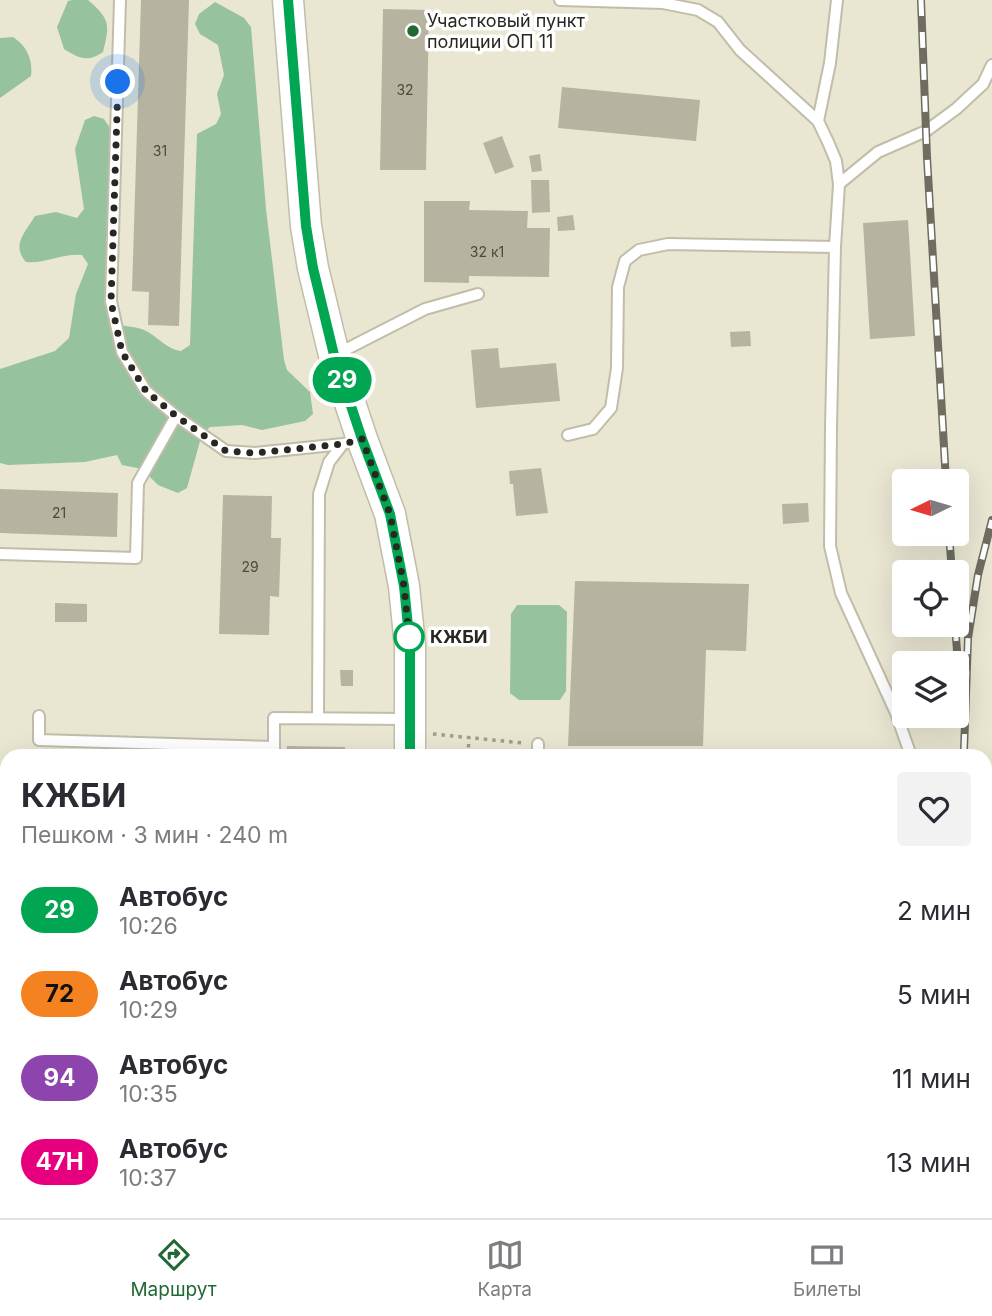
<!DOCTYPE html>
<html lang="ru">
<meta charset="utf-8">
<style>
:root{--surface:#fff;--page:#f2f2f3;--text:#2b2b33;--muted:#7c7c81;--line:#e1e1e2;--accent:#216834}
body{margin:0;font-family:Inter,sans-serif;background:var(--page);color:var(--text);height:100vh;display:flex;flex-direction:column;font-size:26px;white-space:nowrap}
*{box-sizing:border-box;margin:0}
p{font-size:23px;color:var(--muted)}
.icon{flex:none;width:38px;height:38px;fill:none;stroke:currentColor;stroke-width:2;stroke-linecap:round;stroke-linejoin:round}
.map{position:relative;flex:1;overflow:hidden}
.side{position:absolute;left:0px;top:749px;width:992px;height:469px;display:flex;flex-direction:column;background:var(--surface);border-radius:21px 21px 0 0;box-shadow:0 7px 28px #0002}
.side>*{flex:none}
.badge{padding:0 14px;border-radius:23px;font-size:24px;line-height:46px}
.needle{width:46px;rotate:265deg}
.buttons{position:absolute;left:892px;top:469px;display:grid;gap:14px}
.buttons a{display:grid;place-items:center;width:77px;height:77px;border-radius:7px;background:var(--surface);box-shadow:0 7px 28px #0002;font-size:35px}
.you{position:absolute;width:35px;height:35px;margin:-18px;border:5px solid #fff;border-radius:50%;background:#1a73e8;box-shadow:0 0 0 10px #1a73e833}
.map>.badge{position:absolute;translate:-50% -50%;box-shadow:0 0 0 4px #fff}
.round{display:grid;place-items:center;flex:none;width:74px;height:74px;border-radius:7px;background:var(--page)}
.headline{display:flex;align-items:center;justify-content:space-between;height:119px;padding:0 21px}
h1{font-size:33px;font-weight:700;line-height:52px}
ul{padding:0;list-style:none}
li{display:flex;align-items:center;gap:21px;height:84px;padding:0 21px}
li div{flex:1}
li b{display:block;font-size:26px}
li em{font-style:normal}
li .badge{min-width:77px;font-weight:700;text-align:center}
.tab-bar{display:flex;justify-content:space-around;align-items:center;height:98px;border-top:2px solid var(--line);background:var(--surface);font-size:19px;color:var(--muted)}
.tab-bar a{display:grid;justify-items:center;gap:4px}
.tab-bar .active{color:var(--accent)}
.map>svg:first-child{display:block}
.green{fill:#96c29d}
.building{fill:#b6b3a0}
.lines{fill:none;stroke-linecap:round;stroke-linejoin:round}
.service-casing{stroke:#c1bdaa;stroke-width:14}
.minor-casing{stroke:#c1bdaa;stroke-width:24}
.secondary-casing{stroke:#c1bdaa;stroke-width:33}
.path{stroke:#9f9d8e;stroke-width:3.5;stroke-dasharray:3.5 5;stroke-linecap:butt}
.service{stroke:#fff;stroke-width:10}
.minor{stroke:#fff;stroke-width:21}
.secondary{stroke:#fff;stroke-width:30}
.rail-casing{stroke:#6f6d61;stroke-width:8}
.rail{stroke:#fff;stroke-width:5;stroke-dasharray:16;stroke-linecap:butt}
.line-casing{stroke:#fff;stroke-width:16}
.line{stroke:#00a651;stroke-width:10}
.walk{stroke:#282720;stroke-width:7;stroke-dasharray:0 12.6}
.poi-dot{fill:#216834;stroke:#fff;stroke-width:2.5}
.stop-dot{fill:#fff;stroke:#00a651;stroke-width:3.5}
.labels{text-anchor:middle;stroke-width:7;stroke-linejoin:round;paint-order:stroke}
.number-label{font-size:14px;fill:#4c4a40}
.poi-label{font-size:18px;fill:#282720;stroke:#fff;text-anchor:start}
.stop-label{font-size:18px;font-weight:bold;fill:#282720;stroke:#fff;text-anchor:start}
</style>
<div class="map">
<svg width="992" height="1218" viewBox="0 0 992 1218">
<rect width="100%" height="100%" fill="#e9e6d2"/>
<path class="green" d="M72,0H88C110,19 110,24 103,52C87,63 79,58 64,49L57,27L68,1Z
M215,2L244,18L251,27L266,209L284,360L287,370L310,392L313,414L305,421L262,430L242,425L210,427L202,434L187,488L178,493L158,485L142,469L122,465L117,455L85,462L8,465L0,463V369L55,351L69,338L76,294L88,264L82,255C62,253 46,264 26,262C11,245 25,233 35,216L56,212L77,218L84,209L75,149L85,120L94,116L104,119L110,128L107,316C122,331 132,323 148,332C160,339 167,349 181,351L190,345L197,134L216,124L221,114L217,94L224,75L218,45L200,34L195,24L199,14Z
M13,37C27,46 33,60 31,76L0,98V38Z
M517,605H559L567,612L566,691L560,700H519L510,693L511,614Z
M0,1200H7V1211H339V1218H0Z"/>
<path class="building" d="M141,0H189L179,326L148,325L149,292L132,291Z
M383,9L429,10L426,170H380Z
M562,87L700,100L696,141L558,128Z
M502,136L514,167L495,174L483,143Z
M540,154L542,171L532,172L529,156Z
M531,180H549L550,212L532,213Z
M424,201H470L469,210L528,211L527,228H550L549,277L469,276V283L424,282Z
M573,215L575,230L558,231L557,217Z
M908,220L915,336L870,339L863,223Z
M750,331L751,346L731,347L730,332Z
M498,348L500,368L556,363L560,401L476,408L471,350Z
M541,468L548,513L516,516L513,484H510L509,471Z
M0,489L118,493L117,537L0,533Z
M223,495L272,496L271,538H281L279,597L270,596L269,635L219,634Z
M808,503L809,522L783,524L782,504Z
M942,563L943,572H918L917,565Z
M575,581L749,584L746,651L706,650L703,746H568Z
M55,603L87,604V622H55Z
M340,670H353V686H341Z
M287,746L345,747V756H286Z
M564,750L684,752V756H564Z
M4,902H7V942H3Z
M0,1081H7V1120H0Z"/>
<g class="lines">
<g class="service-casing">
<path id="service" d="M120,0L111,301L122,352L146,391L176,416L226,451L255,453L343,444L359,440
M560,0L663,3L698,10L718,22L740,50L818,121L828,142L836,161L839,184L835,247L831,427L830,546L841,593L896,713L911,756
M818,121L830,63L837,0
M839,184L878,152L926,131L956,109L983,84L992,65
M337,354L425,309L478,294
M568,435L593,429L611,408L617,368L618,287L625,261L639,250L668,244L835,247
M0,554L136,558L138,483L176,416
M39,716V740L274,747
M318,718L319,494L329,462L343,444
M274,756V718L408,719
M538,756V744
M0,1055H7"/>
</g>
<g class="minor-casing">
<path id="minor" d="M985,1050L992,1047
M596,1218L612,1211
M854,1218L855,1211"/>
</g>
<g class="secondary-casing">
<path id="secondary" d="M288,0L306,226L313,268L334,355L362,439L390,514L404,586L410,646V756
M412,1211L413,1218"/>
</g>
<path class="path" d="M433,734L523,743
M468,756L469,737
M6,1218V1207
M344,1218V1211"/>
<use href="#service" class="service"/>
<use href="#minor" class="minor"/>
<use href="#secondary" class="secondary"/>
<g class="rail-casing">
<path id="rail" d="M921,0L927,157L946,481
M949,534L952,572
M955,625L959,676
M964,750L968,638L978,575L992,520
M985,1040L992,1088"/>
</g>
<use href="#rail" class="rail"/>
</g>
<g class="lines">
<g class="line-casing">
<path id="line" d="M288,0L306,226L313,268L334,355L362,439L390,514L404,586L410,646V756"/>
</g>
<use href="#line" class="line"/>
<path class="walk" d="M118,82L111,302L122,352L146,391L176,416L226,451L255,453L343,444L362,439L390,514L404,586L410,646L409,637"/>
</g>
<circle class="poi-dot" cx="413" cy="31" r="7"/>
<circle class="stop-dot" cx="409" cy="637" r="14"/>
<g class="labels">
<g class="number-label">
<text x="405" y="95">32</text>
<text x="160" y="156">31</text>
<text x="487" y="257">32 к1</text>
<text x="59" y="518">21</text>
<text x="250" y="572">29</text>
</g>
<g class="poi-label">
<text x="427" y="27">Участковый пункт<tspan x="427" dy="21">полиции ОП 11</tspan></text>
</g>
<g class="stop-label">
<text x="430" y="643">КЖБИ</text>
</g>
</g>
</svg>
<div class="buttons">
<a><svg class="needle" viewBox="-14 -14 28 28"><path d="M0-13l5 13h-10z" fill="#e53935"/><path d="M0 13l5-13h-10z" fill="#7c7c81"/></svg></a>
<a><svg class="icon" aria-label="locate" viewBox="0 0 24 24"><circle cx="12" cy="12" r="6"/><path d="M12 2v4M12 18v4M2 12h4M18 12h4"/></svg></a>
<a><svg class="icon" aria-label="layers" viewBox="0 0 24 24"><path d="M12 4l9 5-9 5-9-5zM3 14l9 5 9-5"/></svg></a>
</div>
<div class="you" style="left:118px;top:82px"></div>
<b class="badge" style="left:342px;top:380px;background:#00a651;color:#fff">29</b>
<section class="side">
<div class="headline"><div><h1>КЖБИ</h1><p>Пешком · 3 мин · 240 m</p></div><a class="round"><svg class="icon" aria-label="heart" viewBox="0 0 24 24"><path d="M12 20l-8-8c-3-5 5-10 8-4 3-6 11-1 8 4z"/></svg></a></div>
<ul>
<li><span class="badge" style="background:#00a651;color:#fff">29</span><div><b>Автобус</b><p>10:26</p></div><em>2 мин</em></li>
<li><span class="badge" style="background:#f58220;color:#111">72</span><div><b>Автобус</b><p>10:29</p></div><em>5 мин</em></li>
<li><span class="badge" style="background:#8e44ad;color:#fff">94</span><div><b>Автобус</b><p>10:35</p></div><em>11 мин</em></li>
<li><span class="badge" style="background:#e6007e;color:#fff">47Н</span><div><b>Автобус</b><p>10:37</p></div><em>13 мин</em></li>
</ul>
</section>
</div>
<nav class="tab-bar">
<a class="active"><svg class="icon" aria-label="directions" viewBox="0 0 24 24"><path d="M12 3l9 9-9 9-9-9zM9 14v-3h6M13 9l2 2-2 2"/></svg>Маршрут</a>
<a><svg class="icon" aria-label="map" viewBox="0 0 24 24"><path d="M3 6l6-2 6 2 6-2v14l-6 2-6-2-6 2zM9 4v14M15 6v14"/></svg>Карта</a>
<a><svg class="icon" aria-label="tickets" viewBox="0 0 24 24"><path d="M3 7h18v10H3zM15 7v10"/></svg>Билеты</a>
</nav>
